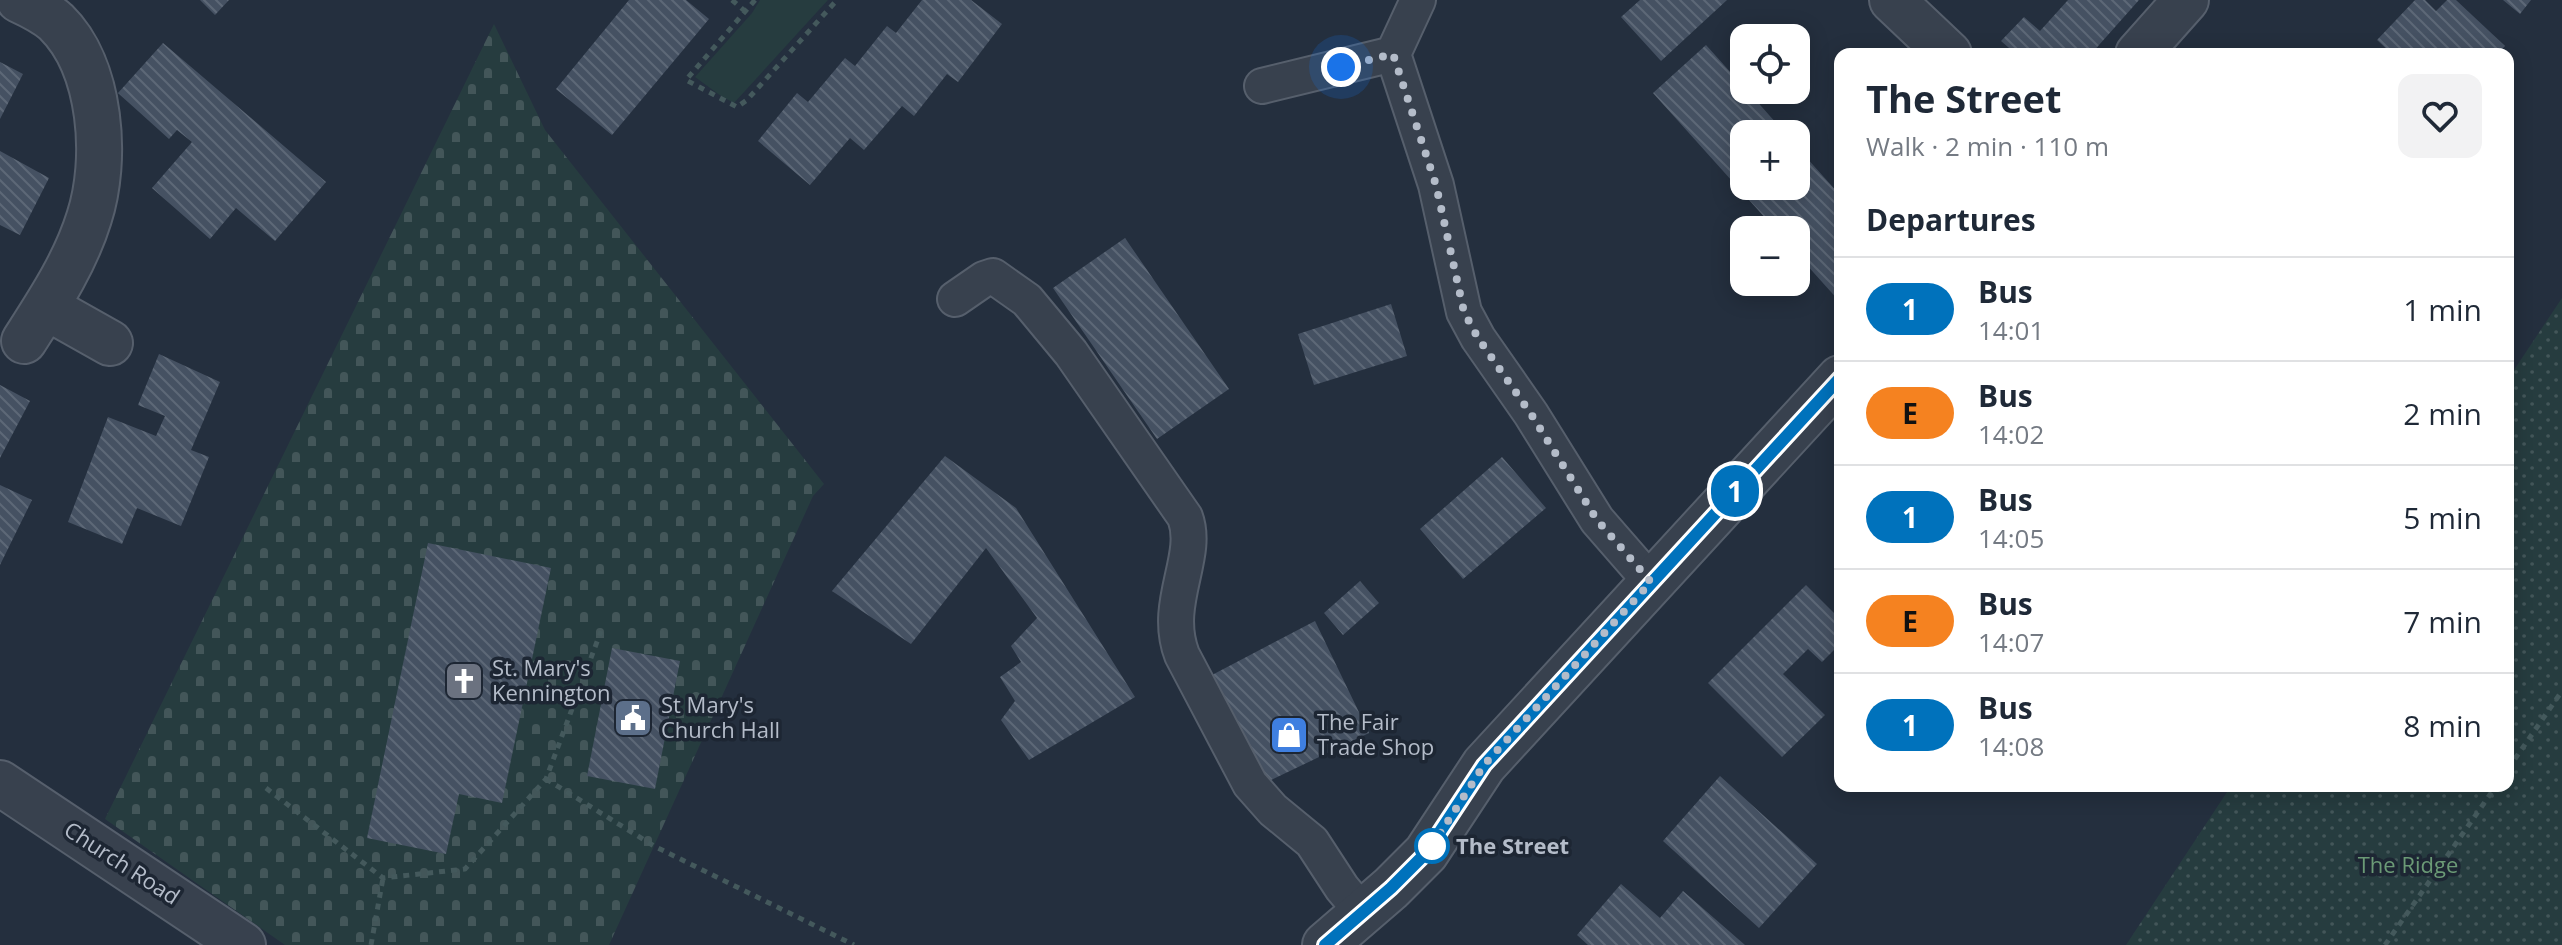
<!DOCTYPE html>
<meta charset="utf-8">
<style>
:root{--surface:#fff;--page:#f2f2f3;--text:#1f2937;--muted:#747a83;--line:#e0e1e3}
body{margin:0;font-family:"Open Sans",sans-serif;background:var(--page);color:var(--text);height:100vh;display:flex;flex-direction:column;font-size:30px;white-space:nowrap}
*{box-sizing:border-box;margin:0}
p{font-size:26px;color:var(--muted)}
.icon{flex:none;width:44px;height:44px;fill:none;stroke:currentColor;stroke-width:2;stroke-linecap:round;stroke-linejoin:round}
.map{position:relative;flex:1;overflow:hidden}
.sheet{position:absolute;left:1834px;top:48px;width:680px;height:744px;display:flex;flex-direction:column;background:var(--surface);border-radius:16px;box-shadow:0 4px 20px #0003}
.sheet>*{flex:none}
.badge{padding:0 16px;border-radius:26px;font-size:28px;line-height:52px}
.tools{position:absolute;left:1730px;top:24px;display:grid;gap:16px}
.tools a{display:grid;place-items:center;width:80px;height:80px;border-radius:16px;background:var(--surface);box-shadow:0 4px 20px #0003;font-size:40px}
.you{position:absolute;width:40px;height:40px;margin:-20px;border:6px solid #fff;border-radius:50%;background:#1a73e8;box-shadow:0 0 0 12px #1a73e833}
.map>.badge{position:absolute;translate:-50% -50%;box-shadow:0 0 0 4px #fff}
h2{padding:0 32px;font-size:30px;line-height:72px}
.round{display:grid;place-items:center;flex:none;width:84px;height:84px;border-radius:16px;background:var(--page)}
.overview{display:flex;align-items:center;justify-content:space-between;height:136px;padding:0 32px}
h1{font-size:38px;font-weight:700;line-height:60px}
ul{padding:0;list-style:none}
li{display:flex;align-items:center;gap:24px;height:104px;padding:0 32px;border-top:2px solid var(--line)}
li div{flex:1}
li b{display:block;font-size:30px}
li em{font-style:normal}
li .badge{min-width:88px;font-weight:700;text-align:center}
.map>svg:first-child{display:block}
.grass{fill:#263c3f}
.cemetery{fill:url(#cemetery-stones)}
.park{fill:url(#park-dots)}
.building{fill:url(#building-back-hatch)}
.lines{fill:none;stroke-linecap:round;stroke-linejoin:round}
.lane-casing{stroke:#565f6c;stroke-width:38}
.street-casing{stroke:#565f6c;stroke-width:48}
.path{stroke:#44595c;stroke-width:5;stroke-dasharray:6 6;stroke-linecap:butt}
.lane{stroke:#38414e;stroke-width:34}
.street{stroke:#38414e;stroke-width:44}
.line-casing{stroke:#fff;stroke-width:18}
.line{stroke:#0072bc;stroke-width:12}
.walk{stroke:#b4bcc9;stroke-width:8;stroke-dasharray:0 14.4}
.stop-dot{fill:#fff;stroke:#0072bc;stroke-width:4}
.labels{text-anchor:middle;stroke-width:7;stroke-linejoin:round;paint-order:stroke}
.poi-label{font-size:22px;fill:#b4bcc9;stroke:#1d2633;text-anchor:start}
.stop-label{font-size:22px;font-weight:bold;fill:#b4bcc9;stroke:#1d2633;text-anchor:start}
.street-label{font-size:22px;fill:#b4bcc9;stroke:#1d2633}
.park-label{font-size:22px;fill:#6b9a76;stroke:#1d2633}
</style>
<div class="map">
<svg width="2562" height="945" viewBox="0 0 2562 945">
<defs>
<pattern id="cemetery-stones" width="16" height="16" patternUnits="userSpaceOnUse" patternTransform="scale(2)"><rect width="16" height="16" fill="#263c3f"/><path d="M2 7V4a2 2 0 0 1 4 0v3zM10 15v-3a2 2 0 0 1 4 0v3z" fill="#435659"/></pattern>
<pattern id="park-dots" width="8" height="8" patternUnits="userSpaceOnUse" patternTransform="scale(2)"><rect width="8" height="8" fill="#263c3f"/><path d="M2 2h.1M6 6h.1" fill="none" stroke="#435659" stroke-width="1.8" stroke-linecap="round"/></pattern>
<pattern id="building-back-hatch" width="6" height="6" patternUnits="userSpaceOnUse" patternTransform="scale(2)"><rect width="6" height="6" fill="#455162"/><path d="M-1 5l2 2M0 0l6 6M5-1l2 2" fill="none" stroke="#5d6877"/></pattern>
</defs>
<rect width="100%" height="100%" fill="#242f3e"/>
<path class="grass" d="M760,0H828L734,103L721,96L695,77L752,13Z"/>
<path class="cemetery" d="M494,24L545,130L824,484L813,496L609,945H285L105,819Z"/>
<path class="park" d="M2562,298V945H2126L2231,786H2508V379Z"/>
<path class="building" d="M200,0H229L215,15Z
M629,0H686L709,19L612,135L556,89Z
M922,0H971L1002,24L958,82L947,74L914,116L902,106L864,150L850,138L810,185L758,141L797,93L808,102L845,58L855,66L887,26L896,33Z
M1640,0H1727L1661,61L1621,17Z
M2068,0H2139L2091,54H2016L2001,41L2024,17L2040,31Z
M2415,0H2425L2436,11L2447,0H2456L2505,46L2498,54H2392L2377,40Z
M2503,0H2531L2520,14Z
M163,43L326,182L275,241L236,208L210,239L152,188L192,142L177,130L169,139L118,93Z
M1706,45L1786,134H1744V186H1796V146L1840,195V302L1796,253V230H1776L1653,93Z
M0,62L23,74L0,119Z
M0,151L49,178L20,235L0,225Z
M1125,238L1229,389L1157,439L1053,288Z
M1391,304L1407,356L1314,385L1298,334Z
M159,354L220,382L191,450L209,457L181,526L137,508L122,544L68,522L108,417L156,436L165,416L138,405Z
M0,385L30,401L0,458Z
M945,456L1016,508L1135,697L1029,760L1001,720L1015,701L1000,677L1021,662L1011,646L1037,618L986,548L911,644L832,591Z
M1502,457L1546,508L1463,579L1420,529Z
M0,485L32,500L0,565Z
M428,543L551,568L502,803L459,794L446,854L367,838Z
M1360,581L1379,603L1343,635L1324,613Z
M1806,585L1840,619V644L1822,662L1808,649L1783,674L1825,715L1782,757L1708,683Z
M1315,621L1369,733L1265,783L1212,675Z
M612,648L680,661L655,789L587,776Z
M1720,776L1817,864L1759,928L1663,841Z
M1621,884L1660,918L1683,891L1745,945H1588L1577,935Z"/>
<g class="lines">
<g class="lane-casing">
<path id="lane" d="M1418,0L1393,54L1436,185L1464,312L1478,338L1531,414L1597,520L1651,582
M1262,86L1393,54
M955,299L984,279L993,276L1027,300L1071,353L1185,517C1200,557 1162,603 1182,655L1250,784L1273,810L1312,842L1342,888L1363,913"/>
</g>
<g class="street-casing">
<path id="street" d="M19,0C32,6 46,13 56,22C102,67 108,160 89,218C75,263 49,302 24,341
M1892,0L1949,54
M2138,54L2186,0
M46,307L110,343
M0,783L243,945
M1325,945L1391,888L1426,853L1484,765L1840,378"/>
</g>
<path class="path" d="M732,0L746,12
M755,0L686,80L737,107L747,100L837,0
M2508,769L2562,691
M546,779L654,846L854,945
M266,788L383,878L465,869L546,779L601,631
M371,945L383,878
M2385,945L2496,786"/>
<use href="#lane" class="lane"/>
<use href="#street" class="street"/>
</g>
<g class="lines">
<g class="line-casing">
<path id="line" d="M1325,945L1391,888L1426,853L1484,765L1840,378"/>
</g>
<use href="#line" class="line"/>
<path class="walk" d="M1341,67L1393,54L1436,185L1464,312L1478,338L1531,414L1597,520L1651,582L1484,765L1432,846"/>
</g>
<defs>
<g id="church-square" transform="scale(2)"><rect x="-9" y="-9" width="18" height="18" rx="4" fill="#6b7280" stroke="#1d2633"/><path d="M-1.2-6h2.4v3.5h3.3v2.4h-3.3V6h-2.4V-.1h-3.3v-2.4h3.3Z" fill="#fff"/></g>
<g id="civic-square" transform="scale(2)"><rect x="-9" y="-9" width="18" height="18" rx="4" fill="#5c6f8a" stroke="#1d2633"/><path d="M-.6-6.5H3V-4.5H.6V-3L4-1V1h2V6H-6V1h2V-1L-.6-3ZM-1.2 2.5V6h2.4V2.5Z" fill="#fff"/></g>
<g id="shop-square" transform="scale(2)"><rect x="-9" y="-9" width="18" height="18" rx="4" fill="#3f7fe0" stroke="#1d2633"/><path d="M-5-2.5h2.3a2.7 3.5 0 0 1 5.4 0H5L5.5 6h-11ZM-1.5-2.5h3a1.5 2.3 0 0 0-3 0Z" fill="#fff"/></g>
</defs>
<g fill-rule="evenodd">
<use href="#church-square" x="464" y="681"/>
<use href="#civic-square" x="633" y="718"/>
<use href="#shop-square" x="1289" y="735"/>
</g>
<circle class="stop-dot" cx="1432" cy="846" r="16"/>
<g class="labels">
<g class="poi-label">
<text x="492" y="676">St. Mary's<tspan x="492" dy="25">Kennington</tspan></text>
<text x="661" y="713">St Mary's<tspan x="661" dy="25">Church Hall</tspan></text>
<text x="1317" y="730">The Fair<tspan x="1317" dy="25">Trade Shop</tspan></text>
</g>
<g class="stop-label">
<text x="1456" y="854">The Street</text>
</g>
<g class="street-label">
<text transform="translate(122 863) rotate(33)" y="8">Church Road</text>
</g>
<g class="park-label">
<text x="2408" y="873">The Ridge</text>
</g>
</g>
</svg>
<div class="tools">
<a><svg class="icon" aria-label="locate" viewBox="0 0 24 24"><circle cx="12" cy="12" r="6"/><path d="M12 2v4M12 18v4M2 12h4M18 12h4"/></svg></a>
<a>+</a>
<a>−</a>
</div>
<div class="you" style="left:1341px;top:67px"></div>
<b class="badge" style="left:1735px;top:491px;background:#0072bc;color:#fff">1</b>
<section class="sheet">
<div class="overview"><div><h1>The Street</h1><p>Walk · 2 min · 110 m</p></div><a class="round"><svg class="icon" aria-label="heart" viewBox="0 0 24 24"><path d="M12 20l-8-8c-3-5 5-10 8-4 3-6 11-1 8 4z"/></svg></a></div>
<h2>Departures</h2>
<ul>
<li><span class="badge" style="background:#0072bc;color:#fff">1</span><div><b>Bus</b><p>14:01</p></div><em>1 min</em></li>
<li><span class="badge" style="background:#f58220;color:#111">E</span><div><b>Bus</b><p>14:02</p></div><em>2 min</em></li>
<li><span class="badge" style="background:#0072bc;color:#fff">1</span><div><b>Bus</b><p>14:05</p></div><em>5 min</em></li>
<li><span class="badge" style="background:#f58220;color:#111">E</span><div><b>Bus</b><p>14:07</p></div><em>7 min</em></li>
<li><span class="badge" style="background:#0072bc;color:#fff">1</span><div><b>Bus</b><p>14:08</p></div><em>8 min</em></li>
</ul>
</section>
</div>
